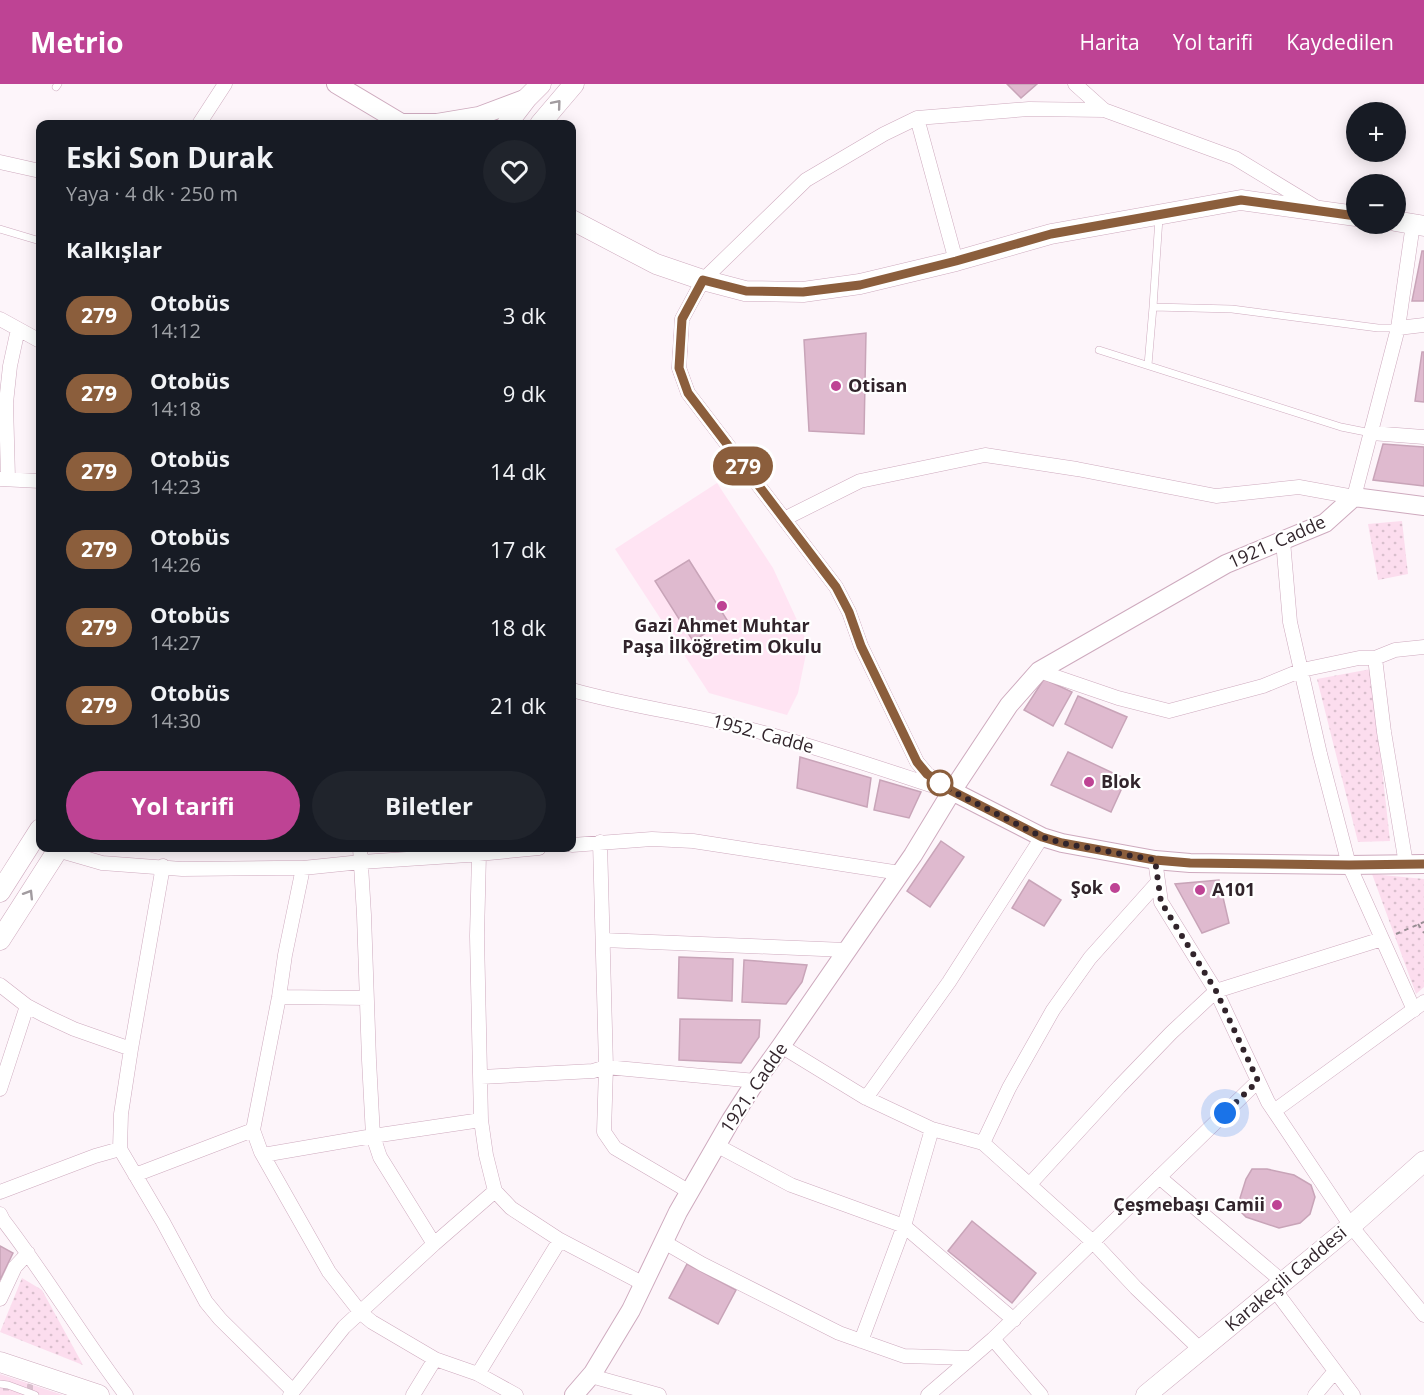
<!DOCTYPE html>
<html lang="tr">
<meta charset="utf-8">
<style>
:root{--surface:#171b24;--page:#20242c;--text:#f1f3f6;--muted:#9ea1a6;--accent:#be4394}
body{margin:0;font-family:"Open Sans",sans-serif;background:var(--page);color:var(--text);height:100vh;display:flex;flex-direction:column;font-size:22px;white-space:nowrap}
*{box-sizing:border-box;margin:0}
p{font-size:20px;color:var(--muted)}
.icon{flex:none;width:33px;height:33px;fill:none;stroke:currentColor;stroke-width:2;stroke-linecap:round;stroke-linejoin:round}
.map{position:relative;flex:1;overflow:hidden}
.side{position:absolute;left:36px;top:36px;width:540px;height:732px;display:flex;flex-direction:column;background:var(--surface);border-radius:12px;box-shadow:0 3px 15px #0003}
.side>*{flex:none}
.badge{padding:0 12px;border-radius:20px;font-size:21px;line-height:39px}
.fabs{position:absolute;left:1346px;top:18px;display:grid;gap:12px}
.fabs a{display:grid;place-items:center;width:60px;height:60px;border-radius:50%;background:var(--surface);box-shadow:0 3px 15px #0003;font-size:30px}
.you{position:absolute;width:30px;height:30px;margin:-15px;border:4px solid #fff;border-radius:50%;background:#1a73e8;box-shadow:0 0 0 9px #1a73e833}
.map>.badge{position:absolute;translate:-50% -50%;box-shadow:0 0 0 3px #fff}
h2{padding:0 30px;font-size:22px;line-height:54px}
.round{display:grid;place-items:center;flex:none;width:63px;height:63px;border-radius:32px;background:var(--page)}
.headline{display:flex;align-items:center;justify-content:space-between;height:102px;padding:0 30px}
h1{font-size:28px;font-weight:700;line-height:45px}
.button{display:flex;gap:12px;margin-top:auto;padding:12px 30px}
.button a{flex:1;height:69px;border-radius:36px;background:var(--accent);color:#fff;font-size:24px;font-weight:700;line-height:69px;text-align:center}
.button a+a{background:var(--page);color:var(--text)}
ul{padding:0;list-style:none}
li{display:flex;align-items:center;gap:18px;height:78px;padding:0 30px}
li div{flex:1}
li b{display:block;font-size:22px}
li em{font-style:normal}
li .badge{min-width:66px;font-weight:700;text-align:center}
header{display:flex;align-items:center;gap:36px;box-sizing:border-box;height:84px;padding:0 30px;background:var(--accent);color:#fff}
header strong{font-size:28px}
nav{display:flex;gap:33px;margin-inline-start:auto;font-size:21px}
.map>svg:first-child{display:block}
.built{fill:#ffe4f3}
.cemetery{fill:url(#cemetery-stones)}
.park{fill:url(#park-dots)}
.building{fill:#dfbacf;stroke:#c8a4b8;stroke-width:1.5}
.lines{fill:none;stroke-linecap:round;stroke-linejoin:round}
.service-casing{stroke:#ceaabe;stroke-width:8}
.minor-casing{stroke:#ceaabe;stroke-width:15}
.tertiary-casing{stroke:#ceaabe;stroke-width:20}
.secondary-casing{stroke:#ceaabe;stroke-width:21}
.path{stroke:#978d93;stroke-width:2;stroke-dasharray:4.5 4.5;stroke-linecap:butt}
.service{stroke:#fff;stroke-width:7}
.minor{stroke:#fff;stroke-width:14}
.tertiary{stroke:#fff;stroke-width:18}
.secondary{stroke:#fff;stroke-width:20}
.oneway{stroke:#a29ca0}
.line-casing{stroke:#fff;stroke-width:14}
.line{stroke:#8b5e3c;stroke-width:9}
.walk{stroke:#31242b;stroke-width:6;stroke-dasharray:0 10.8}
.poi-dot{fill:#be4394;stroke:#fff;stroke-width:2}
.stop-dot{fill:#fff;stroke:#8b5e3c;stroke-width:3}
.labels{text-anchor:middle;stroke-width:4.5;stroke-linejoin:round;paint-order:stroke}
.poi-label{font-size:18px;font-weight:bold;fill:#31242b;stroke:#fff;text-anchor:start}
.street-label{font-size:18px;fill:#31242b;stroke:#fff}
</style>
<header>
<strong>Metrio</strong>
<nav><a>Harita</a><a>Yol tarifi</a><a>Kaydedilen</a></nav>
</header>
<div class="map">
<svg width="1424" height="1311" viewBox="0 0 1424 1311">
<defs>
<pattern id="cemetery-stones" width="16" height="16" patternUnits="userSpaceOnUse" patternTransform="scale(1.5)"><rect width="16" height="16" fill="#fcddee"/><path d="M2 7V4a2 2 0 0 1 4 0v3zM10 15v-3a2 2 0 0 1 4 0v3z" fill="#d8becc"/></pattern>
<pattern id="park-dots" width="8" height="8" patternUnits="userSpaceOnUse" patternTransform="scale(1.5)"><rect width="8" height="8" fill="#fcddee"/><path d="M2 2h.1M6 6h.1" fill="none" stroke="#d8becc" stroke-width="1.8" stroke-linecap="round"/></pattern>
</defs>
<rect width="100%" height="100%" fill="#fdf5fa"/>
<path class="built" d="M717,399L773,484L808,560L798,609L787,631L709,609L615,465Z"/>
<path class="cemetery" d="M0,1290L63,1311H0Z"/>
<path class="park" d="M1402,437L1408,490L1378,496L1368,440Z
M1371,585L1390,757L1358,758L1317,595Z
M1372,790L1424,795V903L1416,910Z
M22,1194L42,1206L83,1281L0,1248Z"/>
<path class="building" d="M1007,0H1037L1021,14Z
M1422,167H1424V217H1412Z
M866,249L864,350L809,347L804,256Z
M1422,268H1424V318L1415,317Z
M1383,360L1424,363V402L1373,396Z
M689,476L727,536L693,557L655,497Z
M1044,595L1072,608L1053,642L1024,626Z
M1078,612L1127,633L1112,664L1065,640Z
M1068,668L1126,695L1111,728L1051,701Z
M800,673L871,694L867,723L797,704Z
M880,696L921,708L909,734L874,726Z
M941,757L964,773L930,823L907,807Z
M1029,796L1061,816L1044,842L1012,824Z
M1219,796L1229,839L1202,849L1175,800Z
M679,873L733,875L732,917L678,914Z
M744,876L807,881L802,898L786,920L742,918Z
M680,935L760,936L759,953L741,979L679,976Z
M1252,1085H1267L1294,1091L1311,1101L1315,1113L1310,1130L1300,1139L1279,1144L1246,1133L1240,1127V1114L1246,1095Z
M972,1137L1036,1189L1012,1219L948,1167Z
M0,1162L13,1169L0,1196Z
M687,1180L736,1206L718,1240L669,1214Z"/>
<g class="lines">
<g class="service-casing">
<path id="service" d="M56,3L58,0
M0,145L40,157
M1153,223L1232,225L1378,244H1398
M1099,266L1341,343L1371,349
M1148,281L1153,223L1159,134
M0,1300L8,1301L35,1311"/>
</g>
<g class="minor-casing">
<path id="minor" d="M1075,0L1104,26
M917,34L956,177
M199,40L225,0
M0,78L40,87
M0,235L40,257
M1398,244L1424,241
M1371,349L1424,353
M8,394L6,319L10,282L18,245
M1,395L40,397
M784,435L860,397L985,371L1077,385L1216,412L1299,403L1354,413L1398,244L1413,140
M1283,457L1290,538L1320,670L1349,781L1414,926
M1375,574L1384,648L1406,780
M1039,587L1118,614L1169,627L1263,602L1302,586L1359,574H1375L1395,566L1424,563
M572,606C635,624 701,631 764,649C823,665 882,685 940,704
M952,707L927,690L917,678L861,562L849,528L836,503L688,309L679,284L682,235L703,196L806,96L884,50L917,34L1029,25L1104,26L1235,74L1317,124
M600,758L606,983L604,1048L615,1064L690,1108
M572,761L652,755L693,757L900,789
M360,764L364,831L369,976L373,1052L380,1073L434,1160
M57,766L102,779L182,785L276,784H303L361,778L468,771L539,764
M479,770L477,852L481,1036L486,1071L495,1107L511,1124L560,1156L644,1200
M1155,776L1161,818L1216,907L1268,1018L1351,1142L1424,1231
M163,782L131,965L121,1030L120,1065L163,1138L206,1218L220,1235L293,1307
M303,784L285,871L279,913L253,1046L261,1068L329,1188L361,1229L372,1238L435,1275L478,1290L516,1311
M603,856L846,866
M0,901L27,922L46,932L74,945L131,965
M279,913L367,914
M781,962L866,1014L932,1045L983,1059L1093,1158L1136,1204L1201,1266
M481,993L593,987L606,983L756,997
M0,1005L27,922
M866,1014L949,898L1042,753
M1274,1027L1424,918
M983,1059L1009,1004L1053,926L1090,874L1158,798
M716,1061L791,1101L904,1142L1014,1236
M263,1071L373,1052L481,1036
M135,1091L253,1046
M1159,1093L1283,1198
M1030,1100L1119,1003L1171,949L1216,907L1382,855
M0,1108L95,1072L120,1065
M0,1130L3,1136C47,1193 83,1255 126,1311
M664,1158L702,1180L839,1249L904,1272L971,1274L993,1255L1041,1311
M1274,1205L1353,1311
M0,1215L15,1183L28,1169
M993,1255L1258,997
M861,1257L904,1142L932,1045
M478,1290L560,1156
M591,1292L659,1311
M290,1311L344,1243L434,1160L495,1107
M413,1311L435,1275
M928,1311L971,1274
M1315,1311L1335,1287"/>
</g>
<g class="tertiary-casing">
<path id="tertiary" d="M336,0L403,40
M401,39H437L479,32L527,14
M952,707L1042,753L1062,759L1155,776L1190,779L1349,781L1424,780
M574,1311L593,1289L631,1226L678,1128L731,1036L756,997L781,962L913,771L952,707L1009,621L1039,587L1226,480L1325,439L1354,413L1424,422"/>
</g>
<g class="secondary-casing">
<path id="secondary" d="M507,40L527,14L541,0
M540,40L574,0
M572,136L656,180L703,196L745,207L803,208L860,200L956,177L1051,150L1241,116L1356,132
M1395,137L1424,142
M0,808L40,745
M0,856L59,764
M0,1278L99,1311
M1146,1311L1351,1142L1424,1077"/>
</g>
<path class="path" d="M1418,840L1424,849
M1396,850L1424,838"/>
<use href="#service" class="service"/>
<use href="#minor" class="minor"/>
<use href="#tertiary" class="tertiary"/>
<use href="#secondary" class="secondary"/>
</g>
<defs><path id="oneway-chevron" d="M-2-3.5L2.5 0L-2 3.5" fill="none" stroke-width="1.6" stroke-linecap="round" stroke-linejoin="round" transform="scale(1.5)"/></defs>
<g class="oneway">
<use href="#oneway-chevron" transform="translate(557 20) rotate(-50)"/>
<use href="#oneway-chevron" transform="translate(29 810) rotate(-58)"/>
</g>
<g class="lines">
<g class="line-casing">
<path id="line" d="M1356,132L1241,116L1051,150L956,177L860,201L803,208L746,207L703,196L682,235L679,284L688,309L836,503L849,528L861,562L917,678L927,690L952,707L1042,753L1062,759L1155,776L1190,779L1349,781L1424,780"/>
</g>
<use href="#line" class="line"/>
<path class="walk" d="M940,699L952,707L1042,753L1062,759L1155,776L1161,818L1216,907L1258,997L1225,1029"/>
</g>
<g class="poi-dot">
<circle cx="836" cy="302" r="6"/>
<circle cx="722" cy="522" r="6"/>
<circle cx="1089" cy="698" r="6"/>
<circle cx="1115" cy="804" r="6"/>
<circle cx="1200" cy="806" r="6"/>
<circle cx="1277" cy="1121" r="6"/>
</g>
<circle class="stop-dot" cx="940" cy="699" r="12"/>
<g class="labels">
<g class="poi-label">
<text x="848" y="308">Otisan</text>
<text x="722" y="548" text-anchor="middle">Gazi Ahmet Muhtar<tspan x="722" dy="21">Paşa İlköğretim Okulu</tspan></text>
<text x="1101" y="704">Blok</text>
<text x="1103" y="810" text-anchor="end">Şok</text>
<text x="1212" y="812">A101</text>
<text x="1265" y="1127" text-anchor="end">Çeşmebaşı Camii</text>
</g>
<g class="street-label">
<text transform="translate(1277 458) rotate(-24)" y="6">1921. Cadde</text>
<text transform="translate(763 650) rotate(15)" y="6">1952. Cadde</text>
<text transform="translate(754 1004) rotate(-56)" y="6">1921. Cadde</text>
<text transform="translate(1286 1195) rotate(-40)" y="6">Karakeçili Caddesi</text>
</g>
</g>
</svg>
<div class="fabs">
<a>+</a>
<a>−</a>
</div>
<div class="you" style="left:1225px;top:1029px"></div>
<b class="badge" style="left:743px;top:382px;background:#8b5e3c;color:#fff">279</b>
<section class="side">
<div class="headline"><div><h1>Eski Son Durak</h1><p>Yaya · 4 dk · 250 m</p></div><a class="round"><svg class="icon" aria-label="heart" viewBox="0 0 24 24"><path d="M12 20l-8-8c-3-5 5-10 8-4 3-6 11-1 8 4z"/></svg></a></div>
<h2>Kalkışlar</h2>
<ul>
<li><span class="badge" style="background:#8b5e3c;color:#fff">279</span><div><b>Otobüs</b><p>14:12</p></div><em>3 dk</em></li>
<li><span class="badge" style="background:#8b5e3c;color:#fff">279</span><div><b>Otobüs</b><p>14:18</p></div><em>9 dk</em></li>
<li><span class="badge" style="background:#8b5e3c;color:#fff">279</span><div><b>Otobüs</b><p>14:23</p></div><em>14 dk</em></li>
<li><span class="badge" style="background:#8b5e3c;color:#fff">279</span><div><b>Otobüs</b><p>14:26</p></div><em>17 dk</em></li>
<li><span class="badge" style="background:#8b5e3c;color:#fff">279</span><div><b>Otobüs</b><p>14:27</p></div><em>18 dk</em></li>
<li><span class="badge" style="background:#8b5e3c;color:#fff">279</span><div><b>Otobüs</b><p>14:30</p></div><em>21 dk</em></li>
</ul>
<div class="button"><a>Yol tarifi</a><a>Biletler</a></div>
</section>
</div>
